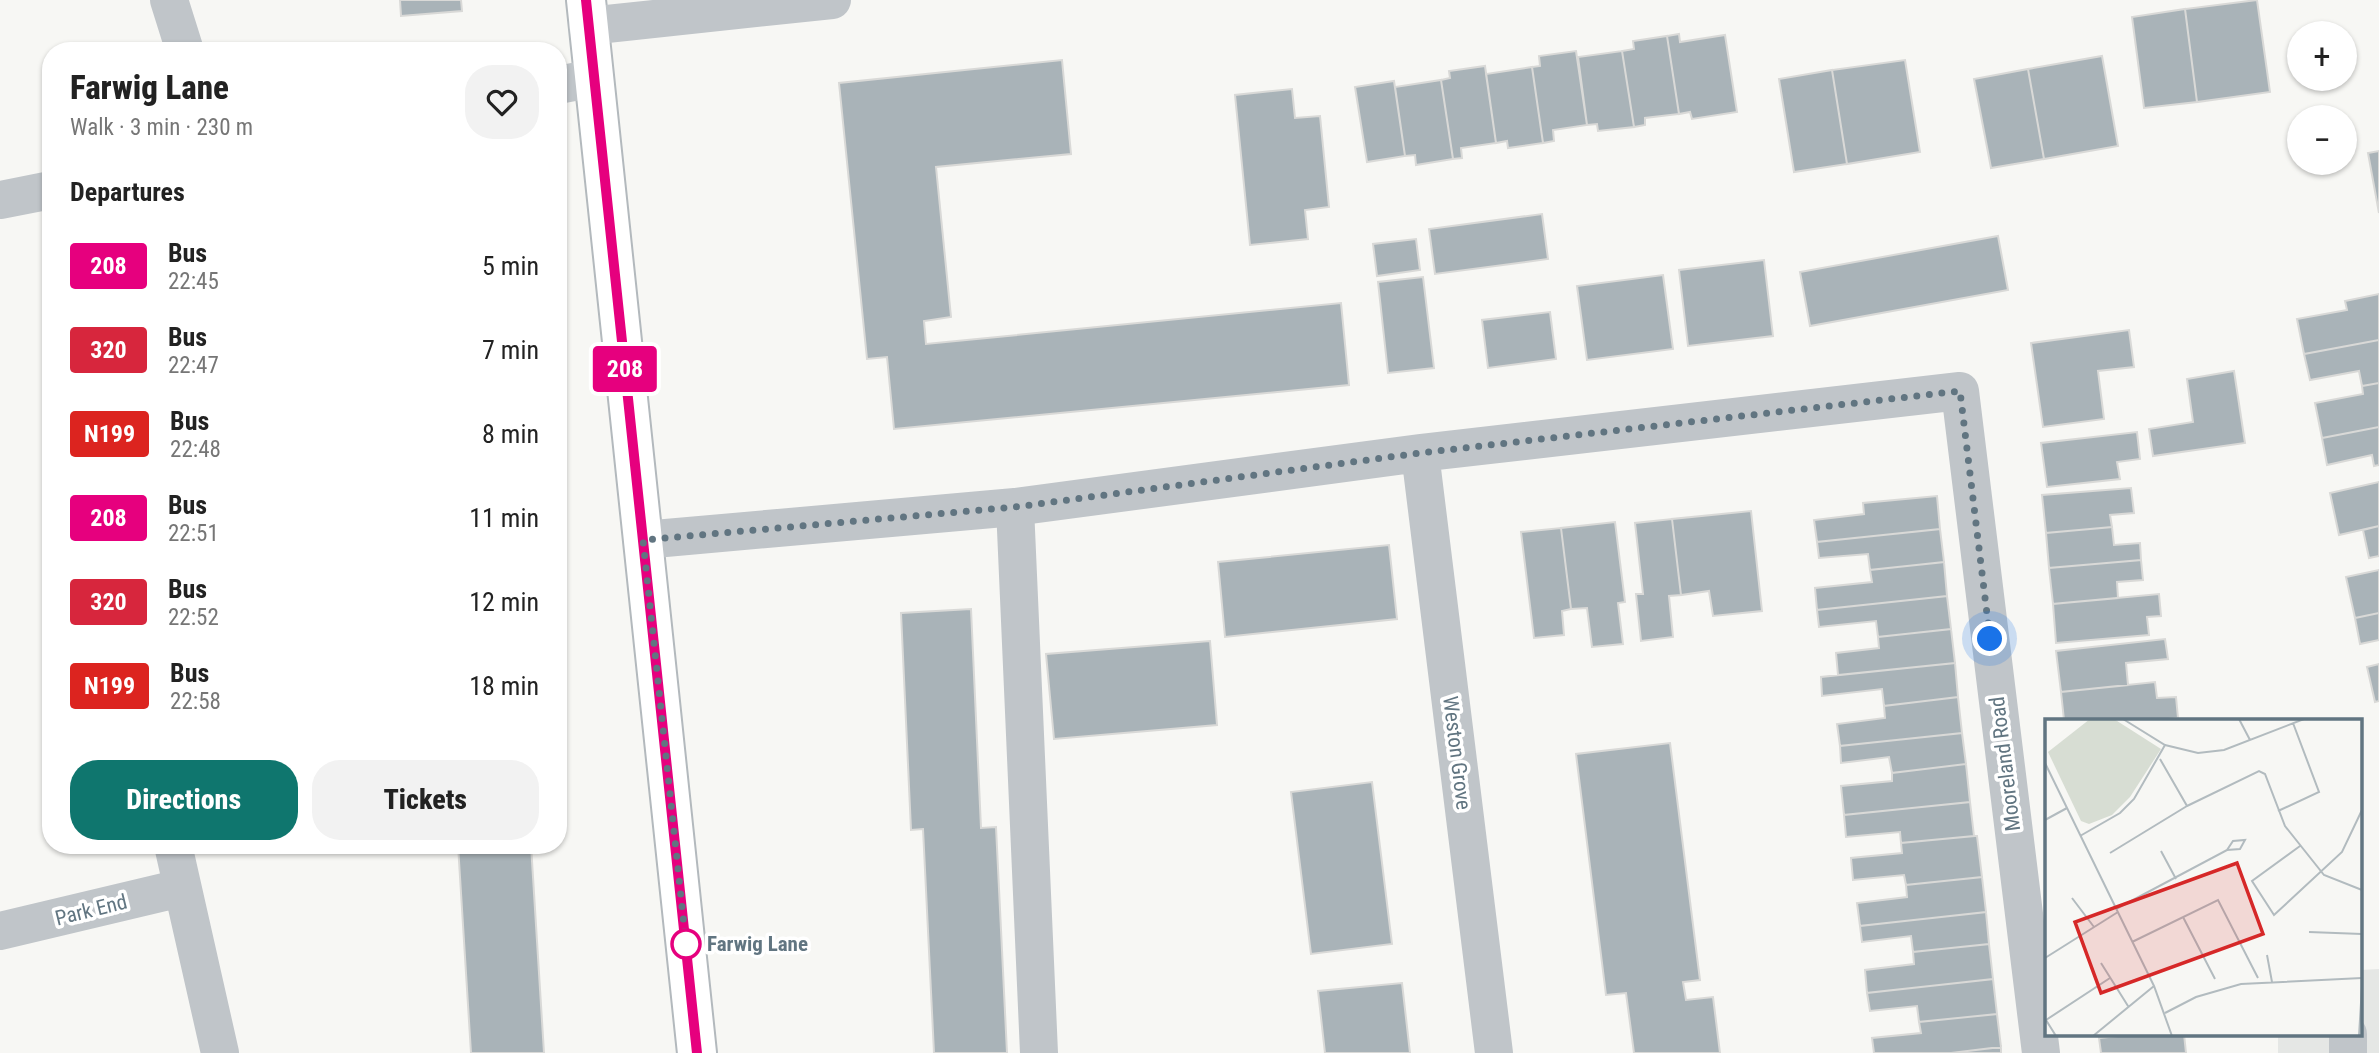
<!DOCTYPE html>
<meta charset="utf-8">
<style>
:root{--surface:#fff;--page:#f2f2f2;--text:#222;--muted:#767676;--accent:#0f766e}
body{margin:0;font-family:"Roboto Condensed",sans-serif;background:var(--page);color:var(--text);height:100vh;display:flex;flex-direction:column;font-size:26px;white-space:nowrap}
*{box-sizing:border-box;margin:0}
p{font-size:23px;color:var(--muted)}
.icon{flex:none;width:38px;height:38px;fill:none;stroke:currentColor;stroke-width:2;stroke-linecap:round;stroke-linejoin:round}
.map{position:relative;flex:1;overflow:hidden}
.sheet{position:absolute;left:42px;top:42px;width:525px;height:812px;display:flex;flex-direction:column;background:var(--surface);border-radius:28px;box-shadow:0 2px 5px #0004}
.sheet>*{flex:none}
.badge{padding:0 14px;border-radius:5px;font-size:24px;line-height:46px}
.buttons{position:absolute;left:2287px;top:21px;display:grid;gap:14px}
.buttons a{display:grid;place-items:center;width:70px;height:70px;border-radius:50%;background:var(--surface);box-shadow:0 2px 5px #0004;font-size:35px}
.you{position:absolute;width:35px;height:35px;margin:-18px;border:5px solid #fff;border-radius:50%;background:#1a73e8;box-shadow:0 0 0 10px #1a73e833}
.map>.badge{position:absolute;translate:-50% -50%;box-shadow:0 0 0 4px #fff}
h2{padding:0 28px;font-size:26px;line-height:63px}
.round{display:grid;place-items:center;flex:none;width:74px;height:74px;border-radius:28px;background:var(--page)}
.head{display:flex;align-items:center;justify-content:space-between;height:119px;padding:0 28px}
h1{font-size:33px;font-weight:800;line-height:52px}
.action{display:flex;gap:14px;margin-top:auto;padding:14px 28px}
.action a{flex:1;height:80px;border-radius:28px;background:var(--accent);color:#fff;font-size:28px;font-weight:800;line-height:80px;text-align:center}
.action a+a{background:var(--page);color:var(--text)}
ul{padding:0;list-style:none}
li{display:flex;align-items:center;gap:21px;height:84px;padding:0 28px}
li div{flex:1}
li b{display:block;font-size:26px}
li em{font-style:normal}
li .badge{min-width:77px;font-weight:700;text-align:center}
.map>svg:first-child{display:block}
.built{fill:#e5e7e5}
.building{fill:#a9b3b8;stroke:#d9d9d7;stroke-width:2}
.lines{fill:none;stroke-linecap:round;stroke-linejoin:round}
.major-casing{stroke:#b3b9bd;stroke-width:42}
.minor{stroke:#c0c5c9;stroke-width:38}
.major{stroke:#fff;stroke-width:38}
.line-casing{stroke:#fff;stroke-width:16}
.line{stroke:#e6007e;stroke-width:10}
.walk{stroke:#617581;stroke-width:7;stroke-dasharray:0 12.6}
.stop-dot{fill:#fff;stroke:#e6007e;stroke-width:3.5}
.labels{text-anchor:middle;stroke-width:7;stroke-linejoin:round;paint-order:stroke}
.street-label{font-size:21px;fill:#617581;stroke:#fff}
.stop-label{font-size:21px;font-weight:bold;fill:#617581;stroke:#fff;text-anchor:start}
.inset-road{fill:none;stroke:#b2bbbf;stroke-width:2}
.view{fill:#d62828;fill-opacity:0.15;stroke:#d62828;stroke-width:3.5}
.inset-edge{fill:none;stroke:#617581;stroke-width:3.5}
</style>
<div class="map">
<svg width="2379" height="1053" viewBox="0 0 2379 1053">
<rect width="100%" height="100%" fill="#f7f7f4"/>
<path class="built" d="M2379,969V1053H2278V1034H2360V970Z"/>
<path class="building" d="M400,0H461L462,11L401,16Z
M2257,0L2270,92L2197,102L2185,9Z
M2185,9L2197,102L2144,108L2132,17Z
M1679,34L1680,42L1725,35L1737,112L1692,119L1690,112L1679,114L1667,36Z
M1667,36L1679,114L1645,118V125L1634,127L1622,51L1634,49L1633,41Z
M1576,51L1587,125L1553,130L1554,141L1543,143L1532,67L1540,66L1539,56Z
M1622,51L1634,127L1598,131L1597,124L1587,125L1578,57Z
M2102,56L2118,146L2044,159L2028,69Z
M1062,60L1071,154L936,167L951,317L924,321L926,344L1341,303L1349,385L894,429L887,357L867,359L839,83Z
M1905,60L1920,152L1847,164L1832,70Z
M1485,66L1496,143L1461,148L1462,158L1453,159L1441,80L1450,78L1449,71Z
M1532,67L1543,143L1508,148L1507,141L1496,143L1486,74Z
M2028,69L2044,159L1991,168L1974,79Z
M1832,70L1847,164L1794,172L1779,79Z
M1441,80L1453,159L1416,165L1415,155L1405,156L1395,87Z
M1394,81L1405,156L1367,162L1355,87Z
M1292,89L1295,118L1320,116L1329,207L1305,210L1308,239L1250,245L1235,95Z
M2379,151V213L2368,153Z
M1542,214L1548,259L1435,274L1429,229Z
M1998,236L2008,290L1810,326L1800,272Z
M1416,239L1420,270L1377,276L1373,244Z
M1764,260L1773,336L1688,346L1679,270Z
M1663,275L1673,349L1587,360L1577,286Z
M1423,277L1434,368L1388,373L1378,282Z
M2379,294V340L2304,354L2297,319L2347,310L2345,301Z
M1550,312L1556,359L1488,368L1482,320Z
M2129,330L2134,367L2098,371L2104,419L2043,427L2031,343Z
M2379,340V383L2362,386L2359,371L2310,380L2304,354Z
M2234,371L2245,443L2153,456L2149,429L2193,422L2187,379Z
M2379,383V427L2322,438L2315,403L2363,394L2362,386Z
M2379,427V465L2374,466L2372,455L2327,465L2322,438Z
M2137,432L2140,459L2117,462L2120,479L2047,487L2041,443Z
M2379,482V526L2339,535L2330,493Z
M2131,488L2134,513L2110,515L2112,527L2046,533L2042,495Z
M1937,496L1940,529L1817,542L1814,520L1864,514L1863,503Z
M1751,511L1762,611L1713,616L1709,591L1681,595L1672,519Z
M1672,519L1681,595L1669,596L1673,637L1641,641L1636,594H1643L1635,523Z
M1615,522L1625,602L1618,603L1623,644L1592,647L1587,608L1571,609L1561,528Z
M2379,526V556L2369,558L2363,530Z
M2112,527L2114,545L2140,543L2141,560L2049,568L2046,533Z
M1561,528L1571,609L1562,611L1564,635L1534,638L1521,532Z
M1940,529L1944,562L1870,570L1868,554L1819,558L1817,542Z
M1389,545L1397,619L1225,637L1218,562Z
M2141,560L2143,580L2117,582L2118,598L2053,604L2049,568Z
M1944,562L1947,596L1817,610L1815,588L1872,582L1870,570Z
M2379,570V613L2355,618L2346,577Z
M2159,594L2161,616L2147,617L2149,635L2056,643L2053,604Z
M1947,596L1951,629L1878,637L1876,621L1819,627L1817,610Z
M971,609L981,828L996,827L1007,1053H934L923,829L911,830L901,613Z
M2379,613V640L2360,644L2355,618Z
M1951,629L1955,663L1838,675L1836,653L1879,648L1878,637Z
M2165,639L2168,659L2126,663L2128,685L2061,692L2056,651Z
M1210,641L1217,725L1054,739L1046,654Z
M1955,663L1958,697L1884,706L1882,689L1822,696L1821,677Z
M2379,664V701L2375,702L2367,667Z
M2155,682L2157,698L2176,697L2178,718L2159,720H2064L2061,692Z
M1958,697L1962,733L1840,746L1837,724L1885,718L1884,706Z
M1962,733L1966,764L1892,773L1889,757L1841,763L1840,746Z
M1670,743L1700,980L1683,982L1686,1000L1713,997L1720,1053H1634L1626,993L1606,995L1576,754Z
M1966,764L1970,802L1844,815L1841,786L1892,781V773Z
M1372,782L1392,944L1311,954L1291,792Z
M1970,802L1974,836L1901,843L1900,832L1846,837L1844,815Z
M1974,836H1977L1982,877L1906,885L1904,875L1853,880L1851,858L1902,853L1901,843Z
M458,845H531L544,1053H471Z
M1982,877L1986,912L1860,926L1857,903L1907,897L1906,885Z
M1986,912L1989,944L1913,952L1911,936L1862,942L1860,926Z
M1989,944L1993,979L1867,993L1865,970L1914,964L1913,952Z
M1993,979L1997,1014L1919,1022L1917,1006L1870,1011L1867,993Z
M1402,983L1410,1053H1325L1318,991Z
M1997,1014L2001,1047L1951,1053H1874L1872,1038L1921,1033L1919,1022Z
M2137,1034H2184L2186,1053H2101L2099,1038Z
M2001,1047V1053H1951Z"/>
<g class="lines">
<g class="major-casing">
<path id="major" d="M586,0L697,1053"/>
</g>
<path class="minor" d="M169,0L185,51
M588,26L832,0
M558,85L594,78
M0,200L51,190
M1420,453L1494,1053
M1015,507L1039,1053
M643,540L1015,507L1420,453L1960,391L2041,1053
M173,845L220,1053
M0,931L181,888
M2348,1034V1053"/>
<use href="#major" class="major"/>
</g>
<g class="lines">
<g class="line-casing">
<path id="line" d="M586,0L697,1053"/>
</g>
<use href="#line" class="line"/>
<path class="walk" d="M686,944L643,540L1015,507L1420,453L1960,391L1990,639"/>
</g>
<circle class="stop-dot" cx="686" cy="944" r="14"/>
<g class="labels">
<g class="street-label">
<text transform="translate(1457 753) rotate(83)" y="7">Weston Grove</text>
<text transform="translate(2005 764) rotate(-97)" y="7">Mooreland Road</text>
<text transform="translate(91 910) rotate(-14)" y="7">Park End</text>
</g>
<g class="stop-label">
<text x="707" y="951">Farwig Lane</text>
</g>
</g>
<g transform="translate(2045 719)">
<rect width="317" height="317" fill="#f7f7f4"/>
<path d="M45,0H69L116,30L85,78L67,96L44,105L36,102L3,33Z" fill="#d7ddd3"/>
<path class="inset-road" d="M78,0L120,26L153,34L179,31L259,0M194,0L205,21M0,44L109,267L127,317M142,87L214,52L220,55L240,107L279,156L317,171M233,92L274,73L248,4M0,101L22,89M35,117L75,94L89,80L120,26M255,127L207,162L229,196L297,133L317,91M116,132L131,160M65,134L142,87L115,40M27,179L49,208M71,190L182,131L195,130L200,121L188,122L182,131M138,198L170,260M264,213L317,215M87,223L173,181L213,259M222,236L227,263M0,239L73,193M56,244L83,287M120,294L151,278L196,265L317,259M11,317L1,301L65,259M48,317L109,267M314,317L317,267"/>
<path class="view" d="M192,144L218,215L56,274L30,203Z"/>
<rect width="317" height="317" class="inset-edge"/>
</g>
</svg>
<div class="buttons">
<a>+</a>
<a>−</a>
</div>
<div class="you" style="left:1990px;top:639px"></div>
<b class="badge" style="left:625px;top:369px;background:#e6007e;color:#fff">208</b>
<section class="sheet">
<div class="head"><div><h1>Farwig Lane</h1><p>Walk · 3 min · 230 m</p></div><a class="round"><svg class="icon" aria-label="heart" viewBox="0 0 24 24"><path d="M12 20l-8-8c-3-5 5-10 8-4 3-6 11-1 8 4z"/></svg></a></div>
<h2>Departures</h2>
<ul>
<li><span class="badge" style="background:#e6007e;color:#fff">208</span><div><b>Bus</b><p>22:45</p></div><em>5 min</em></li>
<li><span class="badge" style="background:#d7263d;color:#fff">320</span><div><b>Bus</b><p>22:47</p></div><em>7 min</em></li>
<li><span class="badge" style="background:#dc241f;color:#fff">N199</span><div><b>Bus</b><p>22:48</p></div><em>8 min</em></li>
<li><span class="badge" style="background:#e6007e;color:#fff">208</span><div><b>Bus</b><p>22:51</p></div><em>11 min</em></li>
<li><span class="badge" style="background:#d7263d;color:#fff">320</span><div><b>Bus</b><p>22:52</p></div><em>12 min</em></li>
<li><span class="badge" style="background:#dc241f;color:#fff">N199</span><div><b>Bus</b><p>22:58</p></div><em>18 min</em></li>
</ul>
<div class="action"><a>Directions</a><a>Tickets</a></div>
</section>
</div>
